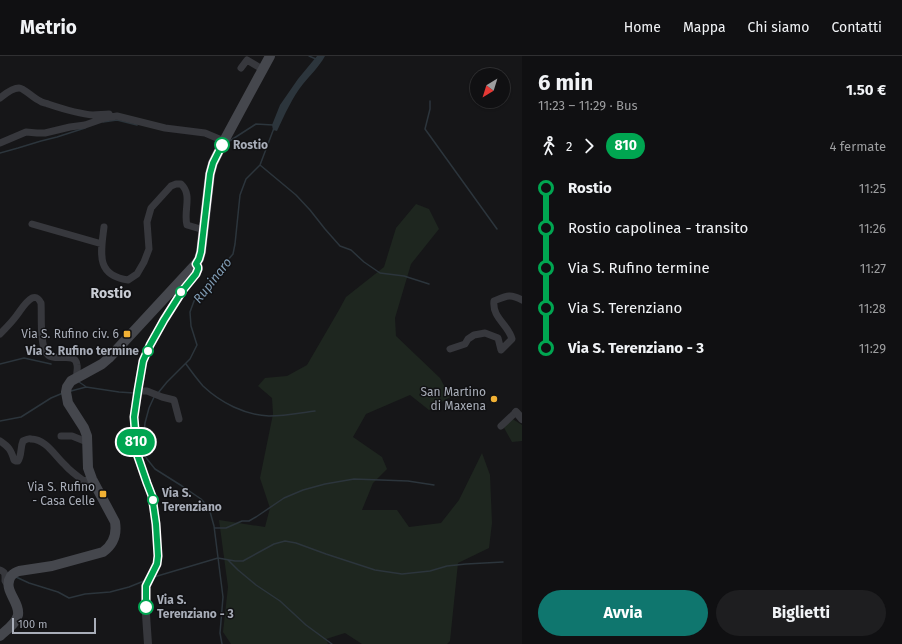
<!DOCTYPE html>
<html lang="it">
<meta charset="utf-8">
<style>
:root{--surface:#101012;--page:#1e1e20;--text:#f1f3f6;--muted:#9c9d9f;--line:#303032;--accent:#0f766e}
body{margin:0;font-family:"Fira Sans",sans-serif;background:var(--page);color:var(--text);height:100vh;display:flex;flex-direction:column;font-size:15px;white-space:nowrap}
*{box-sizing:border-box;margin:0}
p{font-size:13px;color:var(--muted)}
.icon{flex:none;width:22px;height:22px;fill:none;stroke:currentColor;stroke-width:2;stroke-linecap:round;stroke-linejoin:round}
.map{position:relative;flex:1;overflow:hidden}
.panel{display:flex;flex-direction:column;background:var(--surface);width:380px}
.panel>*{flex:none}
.badge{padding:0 8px;border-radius:13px;font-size:14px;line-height:26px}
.needle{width:26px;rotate:218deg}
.tools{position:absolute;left:470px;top:12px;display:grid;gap:8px}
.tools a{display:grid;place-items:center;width:40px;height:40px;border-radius:50%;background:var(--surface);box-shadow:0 1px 3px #0004,0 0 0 1px var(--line);font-size:20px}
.scale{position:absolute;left:12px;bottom:10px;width:84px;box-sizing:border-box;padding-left:4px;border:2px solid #a8adb8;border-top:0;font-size:11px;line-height:14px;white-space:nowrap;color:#a8adb8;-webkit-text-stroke:3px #111113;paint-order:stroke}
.map>.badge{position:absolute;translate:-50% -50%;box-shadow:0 0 0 2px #fff}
.legs{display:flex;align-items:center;gap:6px;height:44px;padding:0 16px;font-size:13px}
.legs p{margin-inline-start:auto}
.summary{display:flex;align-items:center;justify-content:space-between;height:68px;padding:0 16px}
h1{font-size:22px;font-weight:700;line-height:30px}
.button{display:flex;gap:8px;margin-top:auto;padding:8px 16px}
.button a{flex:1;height:46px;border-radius:24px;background:var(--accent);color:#fff;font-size:16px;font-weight:700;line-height:46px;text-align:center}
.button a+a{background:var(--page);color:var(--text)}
ul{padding:0 16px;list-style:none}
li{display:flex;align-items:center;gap:14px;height:40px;font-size:15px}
li i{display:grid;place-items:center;width:6px;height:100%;margin:0 5px;background:currentColor}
li i::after{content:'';width:10px;height:10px;margin:-5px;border:3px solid;border-radius:50%;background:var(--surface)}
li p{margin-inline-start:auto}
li:first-child i{background:linear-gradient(#0000 50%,currentColor 0)}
li:last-child i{background:linear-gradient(currentColor 50%,#0000 0)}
header{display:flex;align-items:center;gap:24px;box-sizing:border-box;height:56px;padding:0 20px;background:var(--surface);border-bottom:1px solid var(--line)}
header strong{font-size:19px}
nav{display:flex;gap:22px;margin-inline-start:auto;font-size:14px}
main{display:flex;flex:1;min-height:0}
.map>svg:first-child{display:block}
.green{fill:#1e261f}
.water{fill:#2c353c}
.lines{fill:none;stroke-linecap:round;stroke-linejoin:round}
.stream{stroke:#2c353c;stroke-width:1.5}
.minor{stroke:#37383d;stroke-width:7}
.tertiary{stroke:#37383d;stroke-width:8}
.secondary{stroke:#45474d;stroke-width:10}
.line-1-casing{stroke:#fff;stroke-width:9}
.line-1{stroke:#00a651;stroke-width:6}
.stop-1-dot{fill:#fff;stroke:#00a651;stroke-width:2}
.poi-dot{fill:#f2b134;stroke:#111113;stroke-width:1.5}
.labels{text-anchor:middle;stroke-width:3;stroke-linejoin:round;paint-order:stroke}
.stop-label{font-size:12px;font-weight:bold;fill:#a8adb8;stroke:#111113;text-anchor:start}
.poi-label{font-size:12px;fill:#a8adb8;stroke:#111113;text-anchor:end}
.water-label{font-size:13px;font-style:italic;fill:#7f9bb3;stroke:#111113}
.quarter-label{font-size:14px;font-weight:bold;fill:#c9ccd4;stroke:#111113}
</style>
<header>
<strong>Metrio</strong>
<nav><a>Home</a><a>Mappa</a><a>Chi siamo</a><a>Contatti</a></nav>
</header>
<main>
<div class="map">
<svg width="522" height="588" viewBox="0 0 522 588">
<rect width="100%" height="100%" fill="#161618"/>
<path class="green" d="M416,148L429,153L439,173L411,208L395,262L396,280L440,322L450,341L429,354L410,339L366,358L353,381L382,401L387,413L373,427L362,454H397L409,471L441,467L459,444L482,397L490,419L492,467L489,492L458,507L450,585L447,588H362L345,577L326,583L328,588H231L223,576L228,531L219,464L265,471L270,452L260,422L273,358L272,342L258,330L265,322L287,320L307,309L339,254L346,241L384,211L396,172Z
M511,362L522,369V385L512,386L503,370Z"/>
<path class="water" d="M317,0H325C319,11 311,18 303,28C292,42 285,58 277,75L273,74L272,69L280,49L298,23Z"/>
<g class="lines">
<path class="stream" d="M309,0L316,3
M430,45V53L425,73L497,173
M103,66L117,64L137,69
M228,86L256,68L273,69
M0,97L18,92L41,85L57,81L85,72
M260,109L296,139L310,154L325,173L340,190L351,194L364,206L380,217L404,220L429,228
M0,308L24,302L51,308
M186,308C191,315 197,323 203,330C221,347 245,359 269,360C284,360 300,357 315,355
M79,326L85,330
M71,335L86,331L119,336L134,337
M158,337L167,326L190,303L197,289L191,270L190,256L194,245L212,221L227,205L233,198L235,188L240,139L246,123L260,109L274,72
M154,341L149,352L145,367L143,386V396L147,403L155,413L182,430L201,443L209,452L214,470L223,541L220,577L222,588
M0,365L21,361L51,342L63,337
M215,472H226L242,465H249L256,461L284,442L303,434L325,428L354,423L408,425L434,429
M228,504L238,514L256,529L280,545L306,569L332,588
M16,521L29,527L58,536L69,542L85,538L110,536L129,531L144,525
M154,521L218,502L235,505H243L274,488L285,485L296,487L326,498L375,514L402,518L430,515L447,510L466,508L503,506"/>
<path class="minor" d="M241,12L247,4L262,13
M0,42C5,38 12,32 19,32C24,32 34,43 40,45C42,47 46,47 48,48C63,53 78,58 93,59C98,59 104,58 109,58
M0,87L26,76L37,77H45L70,71L85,69L105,62L117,60L165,72L205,77L224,85
M32,168L102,188
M104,171C101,196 95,219 128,224L137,218L144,206L149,193L147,166L151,152L171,130L176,128H181C193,139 183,155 187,169L204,174
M0,278C6,272 12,266 17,259C21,254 25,246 32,242C37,240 39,243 41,247C42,259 39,292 48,299C56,306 76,295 77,309C78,313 76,317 77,322
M450,293L465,288L468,283L474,279L485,277L498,282L501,294L512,283C508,268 492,262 494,245C506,240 510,237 522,244
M138,335H147L162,341L174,344L179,363
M501,370L516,356
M61,380H72L87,386
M0,385C9,391 11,394 14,404L16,405H18C22,399 20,392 23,385C25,384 29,382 31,383C46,383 55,400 65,409C70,415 77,420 84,425L92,423
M0,514C6,516 5,519 5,525L8,529"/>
<path class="tertiary" d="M516,356L522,363
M148,588L145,544V530L157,508L158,500L156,468L152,440L147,427L137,398L134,361L138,335L143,305L163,264L183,234L196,218L199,213L196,208"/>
<path class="secondary" d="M0,580C6,574 16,568 18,559C20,545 2,534 11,520C14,517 15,516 19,515L52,510L103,496C114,488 117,478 115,466L92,423L88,412L87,380L84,372L68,347L66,336L67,331L71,325L102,308L109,302L196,208L199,203L201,196L210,118L213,107L224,85L270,0"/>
</g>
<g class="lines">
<g class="line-1-casing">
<path id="line-1" d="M146,551V530L157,508L158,500L156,468L152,440L147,427L137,398L134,361L138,334L143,305L150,289L164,264L183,234L196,218L198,213V211L196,208L199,203L201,196L210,118L213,107L222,89"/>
</g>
<use href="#line-1" class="line-1"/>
</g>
<g class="stop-1-dot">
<circle cx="222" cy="89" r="7"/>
<circle cx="181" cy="236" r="5"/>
<circle cx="148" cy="295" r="5"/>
<circle cx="153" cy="444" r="5"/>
<circle cx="146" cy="551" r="7"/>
</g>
<g class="poi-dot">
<rect x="123" y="274" width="8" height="8" rx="2"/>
<circle cx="494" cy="343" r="4"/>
<rect x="99" y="434" width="8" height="8" rx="2"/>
</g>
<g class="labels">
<g class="stop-label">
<text x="233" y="93">Rostio</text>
<text x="139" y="299" text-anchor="end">Via S. Rufino termine</text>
<text x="162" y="441">Via S.<tspan x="162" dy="14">Terenziano</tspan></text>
<text x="157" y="548">Via S.<tspan x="157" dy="14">Terenziano - 3</tspan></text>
</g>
<g class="poi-label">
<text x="119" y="282">Via S. Rufino civ. 6</text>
<text x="486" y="340">San Martino<tspan x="486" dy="14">di Maxena</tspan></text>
<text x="95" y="435">Via S. Rufino<tspan x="95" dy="14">- Casa Celle</tspan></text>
</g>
<g class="water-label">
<text transform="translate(212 224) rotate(-52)" y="5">Rupinaro</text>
</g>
<g class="quarter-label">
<text x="111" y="242">Rostio</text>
</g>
</g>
</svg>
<div class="tools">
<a><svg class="needle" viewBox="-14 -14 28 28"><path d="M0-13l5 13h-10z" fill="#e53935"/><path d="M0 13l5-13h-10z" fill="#9c9d9f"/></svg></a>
</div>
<div class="scale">100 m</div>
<b class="badge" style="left:136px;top:386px;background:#00a651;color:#fff">810</b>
</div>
<section class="panel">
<div class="summary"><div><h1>6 min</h1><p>11:23 – 11:29 · Bus</p></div><b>1.50 €</b></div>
<div class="legs"><svg class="icon" aria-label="walk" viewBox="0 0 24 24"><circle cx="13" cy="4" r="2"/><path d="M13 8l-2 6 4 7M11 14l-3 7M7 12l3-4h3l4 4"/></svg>2<svg class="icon" aria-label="forward" viewBox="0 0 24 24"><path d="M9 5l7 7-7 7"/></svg><b class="badge" style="background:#00a651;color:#fff">810</b><p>4 fermate</p></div>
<ul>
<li><i style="color:#00a651"></i><b>Rostio</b><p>11:25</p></li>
<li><i style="color:#00a651"></i><span>Rostio capolinea - transito</span><p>11:26</p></li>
<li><i style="color:#00a651"></i><span>Via S. Rufino termine</span><p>11:27</p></li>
<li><i style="color:#00a651"></i><span>Via S. Terenziano</span><p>11:28</p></li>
<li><i style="color:#00a651"></i><b>Via S. Terenziano - 3</b><p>11:29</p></li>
</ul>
<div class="button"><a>Avvia</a><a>Biglietti</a></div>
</section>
</main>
